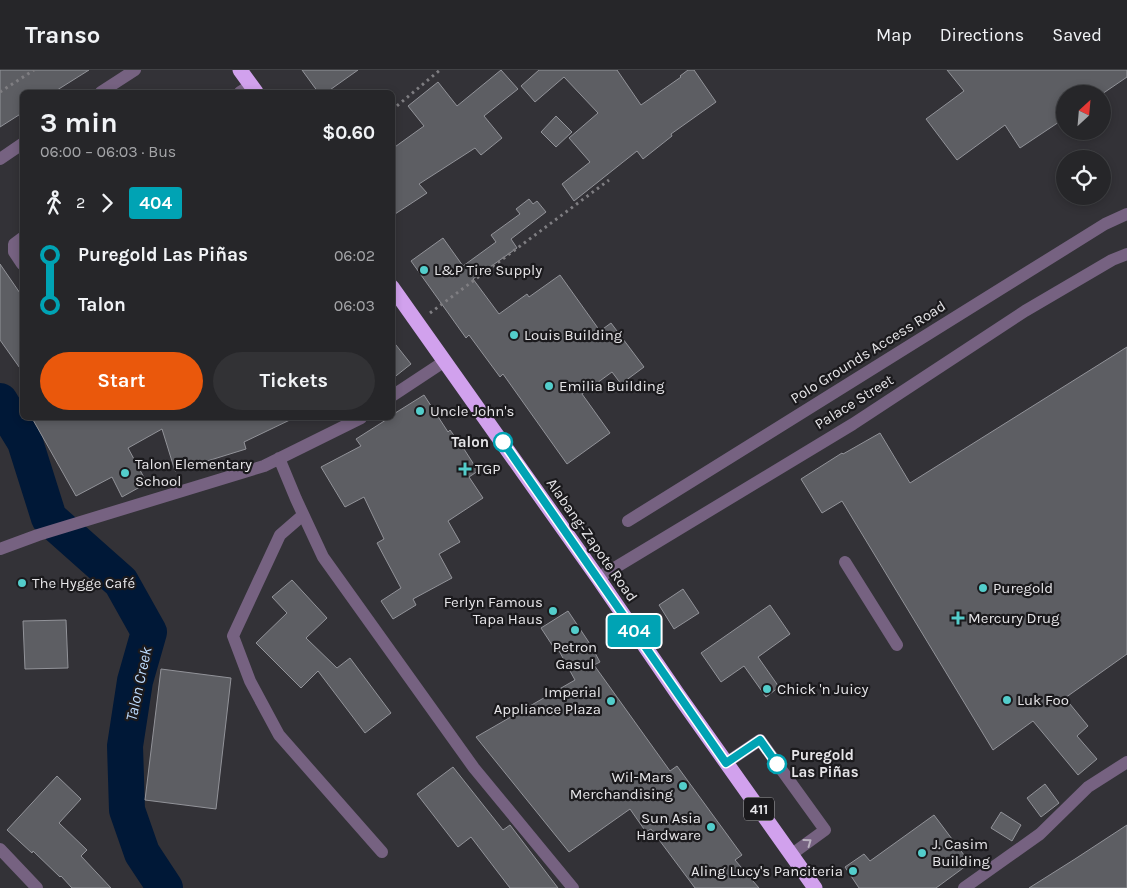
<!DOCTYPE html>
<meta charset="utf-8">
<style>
:root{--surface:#262629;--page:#323235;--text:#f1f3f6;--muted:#a4a5a8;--line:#424346;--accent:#ea580c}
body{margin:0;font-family:Karla,sans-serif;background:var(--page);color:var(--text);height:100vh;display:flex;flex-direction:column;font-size:19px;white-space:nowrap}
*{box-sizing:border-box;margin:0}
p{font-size:16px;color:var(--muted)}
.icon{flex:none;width:28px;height:28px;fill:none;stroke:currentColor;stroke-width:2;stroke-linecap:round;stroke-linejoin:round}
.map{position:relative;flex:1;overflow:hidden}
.drawer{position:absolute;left:20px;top:20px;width:375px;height:330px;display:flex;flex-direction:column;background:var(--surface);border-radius:8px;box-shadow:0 2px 8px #0003,0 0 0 1px var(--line)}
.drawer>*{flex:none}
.badge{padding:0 10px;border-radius:4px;font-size:18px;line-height:32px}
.needle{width:32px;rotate:26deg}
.controls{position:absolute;left:1056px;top:15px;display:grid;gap:10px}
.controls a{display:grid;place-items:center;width:55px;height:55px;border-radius:50%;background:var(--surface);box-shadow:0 2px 8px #0003,0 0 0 1px var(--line);font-size:25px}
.map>.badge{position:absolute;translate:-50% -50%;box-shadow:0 0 0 2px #fff}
.legs{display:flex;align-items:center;gap:8px;height:55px;padding:0 20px;font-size:16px}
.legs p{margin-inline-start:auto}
.headline{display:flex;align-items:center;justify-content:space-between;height:85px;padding:0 20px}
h1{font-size:28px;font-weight:700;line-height:38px}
.button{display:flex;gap:10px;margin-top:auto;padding:10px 20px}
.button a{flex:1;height:58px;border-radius:30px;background:var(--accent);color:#fff;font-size:20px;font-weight:700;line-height:58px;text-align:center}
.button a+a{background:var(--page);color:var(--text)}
ul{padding:0 20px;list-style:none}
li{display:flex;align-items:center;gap:18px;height:50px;font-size:19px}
li i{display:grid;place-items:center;width:8px;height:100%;margin:0 6px;background:currentColor}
li i::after{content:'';width:12px;height:12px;margin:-6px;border:4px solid;border-radius:50%;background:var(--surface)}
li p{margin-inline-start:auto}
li:first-child i{background:linear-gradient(#0000 50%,currentColor 0)}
li:last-child i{background:linear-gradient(currentColor 50%,#0000 0)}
header{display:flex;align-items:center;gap:30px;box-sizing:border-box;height:70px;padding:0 25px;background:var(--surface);border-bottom:1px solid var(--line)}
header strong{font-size:24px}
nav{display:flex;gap:28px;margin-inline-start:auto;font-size:18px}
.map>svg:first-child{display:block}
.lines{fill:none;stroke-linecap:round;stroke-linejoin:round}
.river{stroke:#001837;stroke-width:36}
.building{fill:#5d5e63;stroke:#929399}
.path{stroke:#7f7e82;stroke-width:3;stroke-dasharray:2.5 4;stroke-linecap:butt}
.minor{stroke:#766281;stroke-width:12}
.highway{stroke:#d1a1ed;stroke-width:15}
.oneway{stroke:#b9b1bf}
.line-1-casing{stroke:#fff;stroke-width:11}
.line-1{stroke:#00a3b4;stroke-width:8}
.poi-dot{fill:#53cdcb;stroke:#1b1a1d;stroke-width:2}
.stop-1-dot{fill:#fff;stroke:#00a3b4;stroke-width:2.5}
.labels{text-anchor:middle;stroke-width:4.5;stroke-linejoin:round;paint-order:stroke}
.shield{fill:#1b1a1d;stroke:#a9a8ab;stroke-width:1}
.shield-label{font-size:14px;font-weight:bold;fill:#e6e5e8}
.poi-label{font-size:15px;fill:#e6e5e8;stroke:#1b1a1d;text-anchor:start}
.street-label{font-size:15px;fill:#e6e5e8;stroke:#1b1a1d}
.stop-label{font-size:15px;font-weight:bold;fill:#e6e5e8;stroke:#1b1a1d;text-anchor:end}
.water-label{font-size:16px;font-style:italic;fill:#bcdafd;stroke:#1b1a1d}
</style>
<header>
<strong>Transo</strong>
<nav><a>Map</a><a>Directions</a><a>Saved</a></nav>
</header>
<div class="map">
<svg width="1127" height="818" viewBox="0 0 1127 818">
<rect width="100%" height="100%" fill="#333237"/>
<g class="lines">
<path class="river" d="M0,331L25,372L49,448L121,512L149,562L135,611L125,676L127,740L142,783L165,818"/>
</g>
<path class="building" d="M0,0H89L54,22H22V43L0,57Z
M302,0H358L327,22H318Z
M501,0L518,19L484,46L502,68L481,85L475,78L419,114L427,123L392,146V79L424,56L408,36L438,12L457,36Z
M539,0H617L641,35L681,7L680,6L688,0H694L716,32L671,64L672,66L643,89L637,81L574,131L562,114L590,92L569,68L598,43L564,7L535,32L521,16Z
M947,0H1127V7L1102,24H1065V48L1020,78L1005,55L957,90L926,49L964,21Z
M556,46L572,62L556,77L541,62Z
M529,129L533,134L537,131L546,142L511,169L517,178L473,209L499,244L527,224L529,227L560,205L600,261L611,253L644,297L621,314L612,302L582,324L610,363L567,394L503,304L500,307L469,265L466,268L411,191L443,168L463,196L496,172L491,165L520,144L516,139Z
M0,194L22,226V301L0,270Z
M392,270L411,294L392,309Z
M1127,277V584L1065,628L1088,656L1077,666L1097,689L1078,705L1033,651L993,680L842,431L822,443L801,409L842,383L843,384L880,363L910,413Z
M424,325L448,362L450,360L464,379L478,401L469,407L483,428L448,451L460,472L439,484L452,508L413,529L416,535L393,549L381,531L401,518L377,473L384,469L364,427L345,437L321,397L361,376L356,369L389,348H392V345Z
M32,348H294L244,372L246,379L175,401L162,359L128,378L147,413L122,427L112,407L76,426Z
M292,510L327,548L306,568L337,598L350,588L391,643L365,663L318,601L301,618L256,573L287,543L272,527Z
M683,519L699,543L674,559L659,535Z
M770,535L790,564L758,587L779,617L766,627L744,596L721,612L701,583Z
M568,541L590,574L600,592L594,595L670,701L677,696L742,785L735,790L759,818H695L651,759L646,762L630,739L569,782L476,667L575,610L558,579L556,581L541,558Z
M66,550L68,598L25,599L23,551Z
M161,599L231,608L216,739L145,730Z
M453,697L503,760L510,755L558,818H510L471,767L458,777L417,724Z
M57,706L81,729L59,753L87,780L81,786L111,818H72L61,806L60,807L33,781L32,783L7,760Z
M1045,714L1059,733L1041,747L1027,728Z
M1001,742L1021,755L1012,771L991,758Z
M934,745L970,793L936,818H859L845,797L864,784L870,791Z
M1127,755V818H1029L1075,789Z"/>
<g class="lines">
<path class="path" d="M0,22L34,0
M392,40L440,0
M430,243L609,110"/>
<path class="minor" d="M101,22L135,0
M240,22L251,15
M0,89L22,74
M22,168L14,174V182L22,194
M392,326L445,291
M279,388L296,429L323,487L474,698L573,818
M303,445L280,465L233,566L250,611L279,665L382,782
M628,451L1105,154L1127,144
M0,479L38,465L264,396L361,348
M845,492L897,575
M598,508L853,354L1025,241L1112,190L1127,184
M726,693L760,670L825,760L792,784
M0,779L37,818
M964,818L1040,764L1088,717L1127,692"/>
<path class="highway" d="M240,0L256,22
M392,217L598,508L679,626L815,818"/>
</g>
<defs><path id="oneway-chevron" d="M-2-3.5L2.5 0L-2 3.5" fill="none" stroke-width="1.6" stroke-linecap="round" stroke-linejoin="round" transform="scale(1.25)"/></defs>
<use class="oneway" href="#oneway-chevron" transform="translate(808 772) rotate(-36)"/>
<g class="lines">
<g class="line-1-casing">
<path id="line-1" d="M503,372L726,693L760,670L777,694"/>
</g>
<use href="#line-1" class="line-1"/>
</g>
<g class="poi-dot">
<circle cx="424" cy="200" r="5"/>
<circle cx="514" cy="265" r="5"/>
<circle cx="549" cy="316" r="5"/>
<circle cx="420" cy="341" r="5"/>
<path d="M462.5 391.5h5v5h5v5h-5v5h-5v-5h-5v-5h5z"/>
<circle cx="125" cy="403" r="5"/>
<circle cx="22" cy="513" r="5"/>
<circle cx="983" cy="518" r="5"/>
<circle cx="553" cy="541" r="5"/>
<path d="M955.5 540.5h5v5h5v5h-5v5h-5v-5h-5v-5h5z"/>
<circle cx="575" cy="560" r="5"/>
<circle cx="767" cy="619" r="5"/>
<circle cx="1007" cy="630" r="5"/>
<circle cx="611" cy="631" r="5"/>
<circle cx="683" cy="716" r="5"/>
<circle cx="711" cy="757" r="5"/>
<circle cx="922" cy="783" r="5"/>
<circle cx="853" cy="801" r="5"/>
</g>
<g class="stop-1-dot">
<circle cx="503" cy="372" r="9"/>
<circle cx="777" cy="694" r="9"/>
</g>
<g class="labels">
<rect class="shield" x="744" y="727.5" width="30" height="23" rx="4"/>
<g class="shield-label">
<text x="759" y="744">411</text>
</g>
<g class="poi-label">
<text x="434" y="205">L&amp;P Tire Supply</text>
<text x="524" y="270">Louis Building</text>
<text x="559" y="321">Emilia Building</text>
<text x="430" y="346">Uncle John's</text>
<text x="135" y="399">Talon Elementary<tspan x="135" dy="17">School</tspan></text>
<text x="475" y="404">TGP</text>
<text x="32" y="518">The Hygge Café</text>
<text x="993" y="523">Puregold</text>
<text x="543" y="537" text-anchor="end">Ferlyn Famous<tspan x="543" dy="17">Tapa Haus</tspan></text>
<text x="968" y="553">Mercury Drug</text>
<text x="575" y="582" text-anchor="middle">Petron<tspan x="575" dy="17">Gasul</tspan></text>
<text x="777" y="624">Chick 'n Juicy</text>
<text x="601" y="627" text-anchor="end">Imperial<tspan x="601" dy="17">Appliance Plaza</tspan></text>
<text x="1017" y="635">Luk Foo</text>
<text x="673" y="712" text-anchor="end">Wil-Mars<tspan x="673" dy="17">Merchandising</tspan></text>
<text x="701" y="753" text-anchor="end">Sun Asia<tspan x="701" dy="17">Hardware</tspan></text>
<text x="932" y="779">J. Casim<tspan x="932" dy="17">Building</tspan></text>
<text x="843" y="806" text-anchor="end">Aling Lucy's Panciteria</text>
</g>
<g class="street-label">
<text transform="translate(868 282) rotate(-32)" y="5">Polo Grounds Access Road</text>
<text transform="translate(854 332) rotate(-32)" y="5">Palace Street</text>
<text transform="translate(592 470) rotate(55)" y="5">Alabang-Zapote Road</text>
</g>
<g class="stop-label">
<text x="489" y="377">Talon</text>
<text x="791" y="690" text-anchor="start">Puregold<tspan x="791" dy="17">Las Piñas</tspan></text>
</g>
<g class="water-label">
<text transform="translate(138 614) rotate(-78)" y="6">Talon Creek</text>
</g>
</g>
</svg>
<div class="controls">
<a><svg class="needle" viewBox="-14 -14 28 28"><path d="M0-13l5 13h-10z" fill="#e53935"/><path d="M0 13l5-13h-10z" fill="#a4a5a8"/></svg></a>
<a><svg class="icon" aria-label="locate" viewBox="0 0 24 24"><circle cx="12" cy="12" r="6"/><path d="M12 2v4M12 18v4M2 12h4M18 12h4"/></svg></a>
</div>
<b class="badge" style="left:634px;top:561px;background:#00a3b4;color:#fff">404</b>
<section class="drawer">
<div class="headline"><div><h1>3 min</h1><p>06:00 – 06:03 · Bus</p></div><b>$0.60</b></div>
<div class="legs"><svg class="icon" aria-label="walk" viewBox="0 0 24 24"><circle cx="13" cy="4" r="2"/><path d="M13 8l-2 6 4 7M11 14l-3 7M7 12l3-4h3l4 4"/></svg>2<svg class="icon" aria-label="forward" viewBox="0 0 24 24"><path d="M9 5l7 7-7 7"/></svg><b class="badge" style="background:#00a3b4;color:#fff">404</b></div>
<ul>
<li><i style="color:#00a3b4"></i><b>Puregold Las Piñas</b><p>06:02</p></li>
<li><i style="color:#00a3b4"></i><b>Talon</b><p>06:03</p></li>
</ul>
<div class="button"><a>Start</a><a>Tickets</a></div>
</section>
</div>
